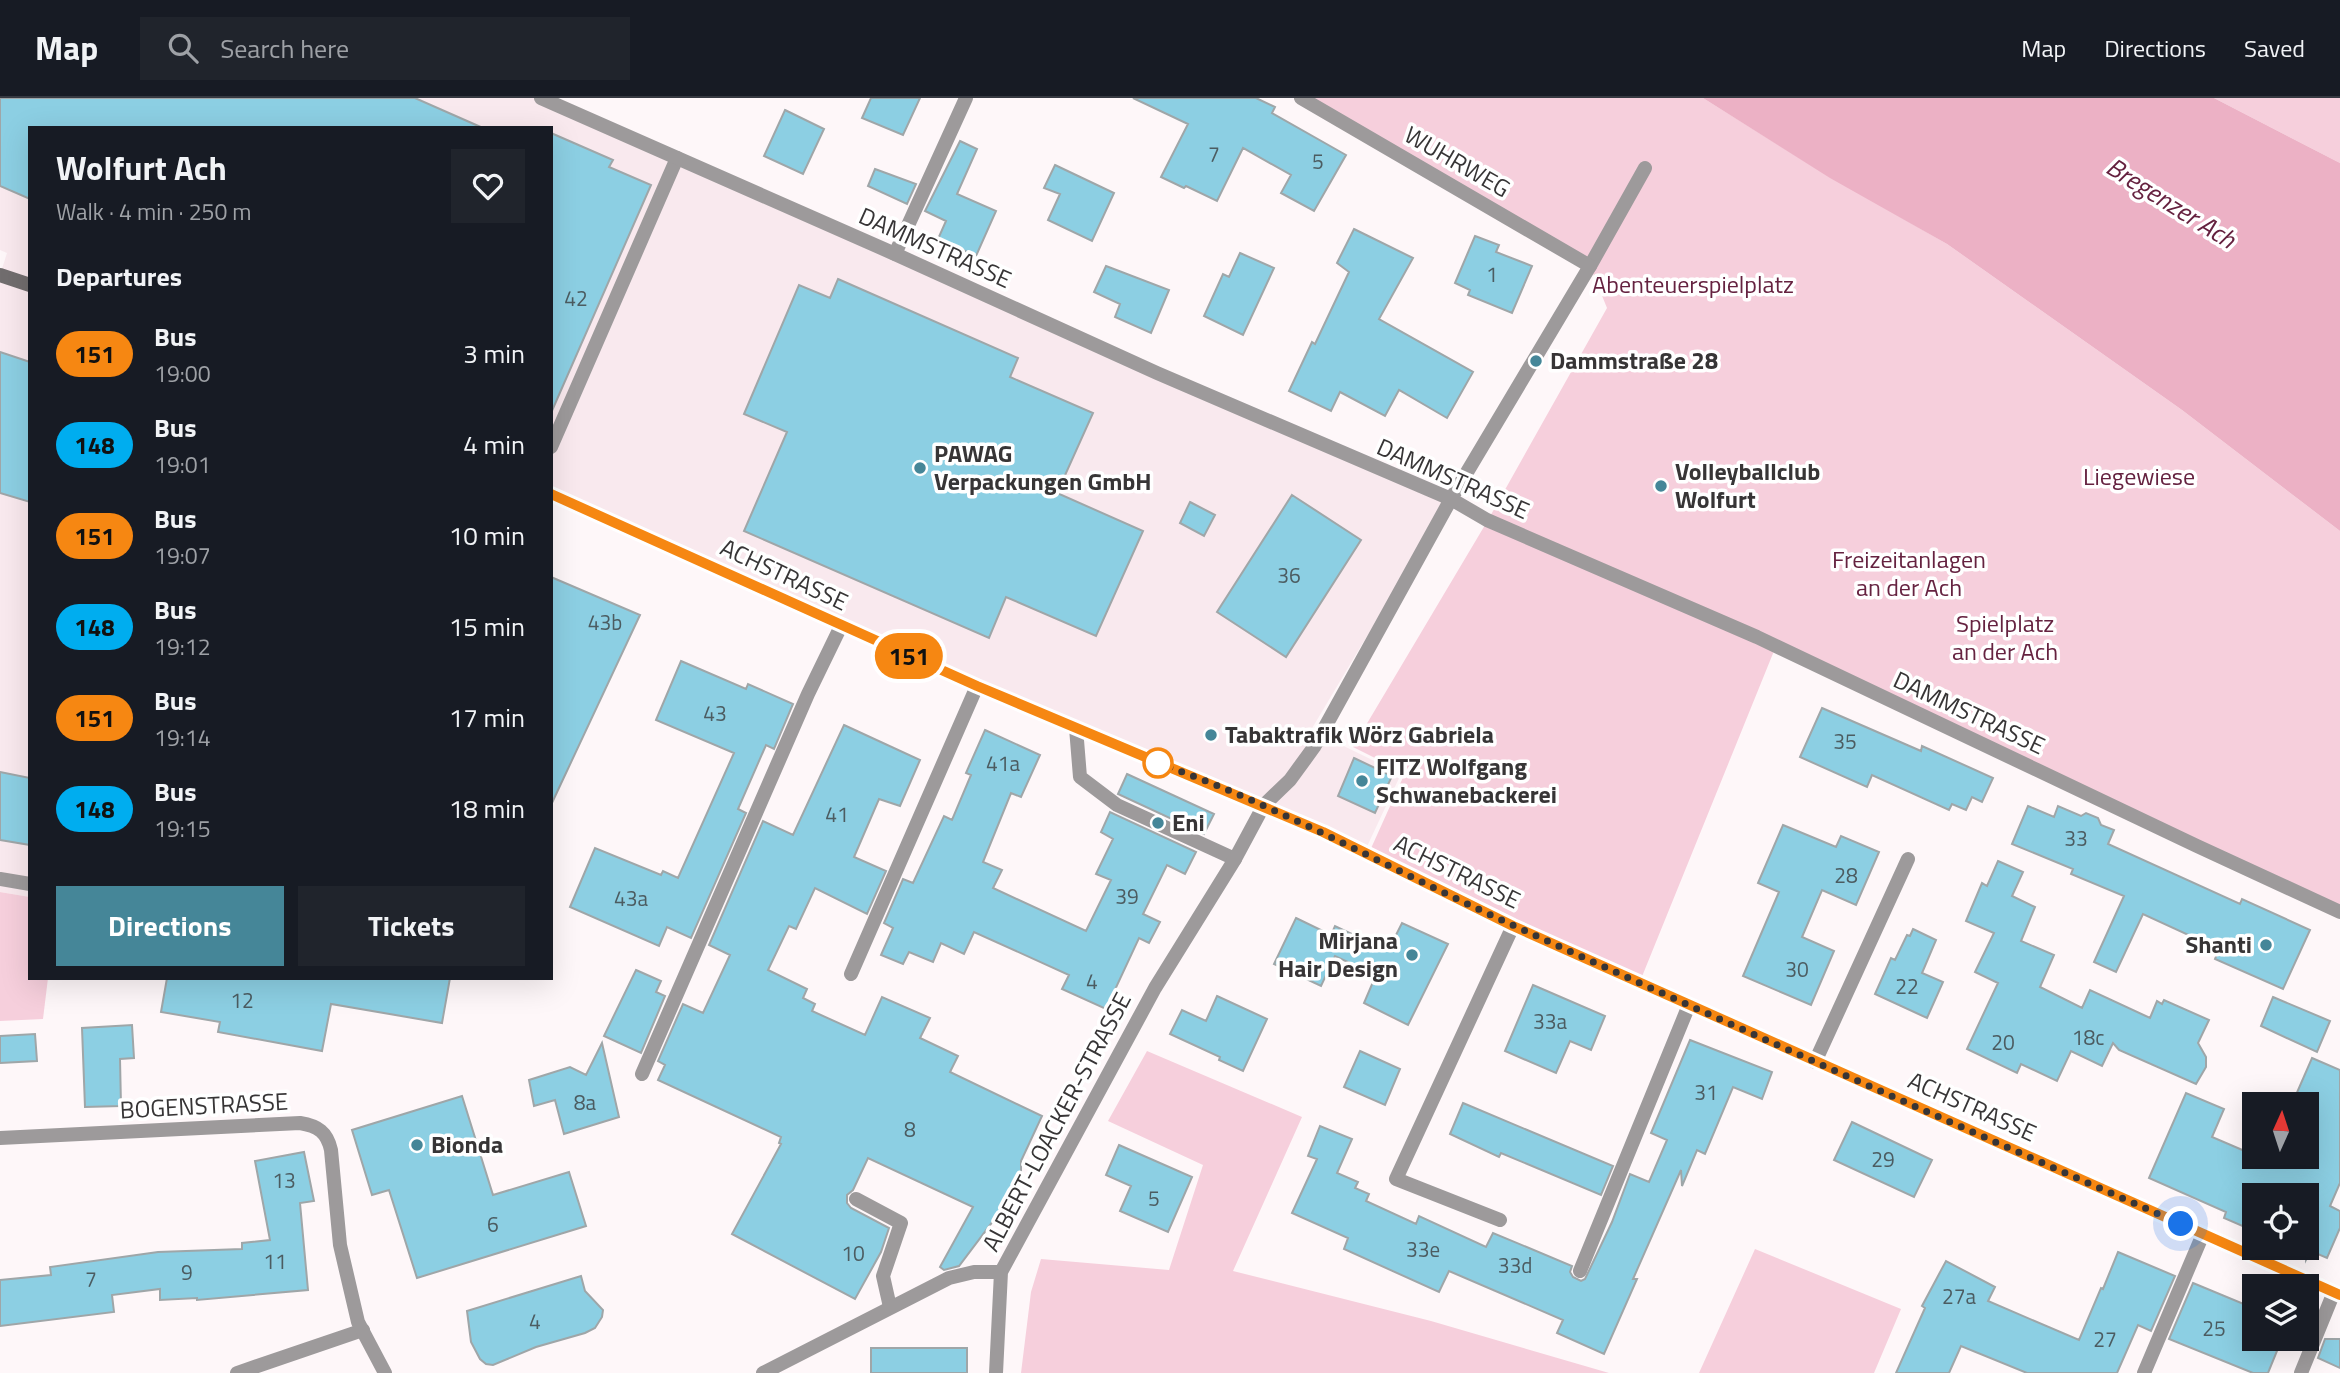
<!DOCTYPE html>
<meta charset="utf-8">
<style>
:root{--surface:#171b24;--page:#20242c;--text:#f1f3f6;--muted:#9ea1a6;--line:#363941;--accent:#458698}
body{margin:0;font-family:"Titillium Web",sans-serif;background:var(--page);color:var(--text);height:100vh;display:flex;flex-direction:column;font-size:26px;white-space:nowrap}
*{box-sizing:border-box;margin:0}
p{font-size:23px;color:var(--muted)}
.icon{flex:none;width:38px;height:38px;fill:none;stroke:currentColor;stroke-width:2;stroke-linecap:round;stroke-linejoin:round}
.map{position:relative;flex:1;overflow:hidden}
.side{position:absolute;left:28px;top:28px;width:525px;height:854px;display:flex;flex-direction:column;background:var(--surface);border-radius:0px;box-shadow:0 7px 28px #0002}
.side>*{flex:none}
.badge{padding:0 14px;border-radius:23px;font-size:24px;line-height:46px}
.needle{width:46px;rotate:3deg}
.buttons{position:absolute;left:2242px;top:994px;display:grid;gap:14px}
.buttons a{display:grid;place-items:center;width:77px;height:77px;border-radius:0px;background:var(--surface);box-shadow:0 7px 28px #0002;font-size:35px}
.you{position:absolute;width:35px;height:35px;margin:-18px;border:5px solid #fff;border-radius:50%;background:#1a73e8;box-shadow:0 0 0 10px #1a73e833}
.map>.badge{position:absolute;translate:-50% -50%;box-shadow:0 0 0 4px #fff}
h2{padding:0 28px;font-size:26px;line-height:63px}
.round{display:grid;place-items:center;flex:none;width:74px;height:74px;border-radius:0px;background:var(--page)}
.summary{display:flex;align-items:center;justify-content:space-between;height:119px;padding:0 28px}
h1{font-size:33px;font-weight:700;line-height:52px}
.primary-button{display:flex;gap:14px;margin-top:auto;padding:14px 28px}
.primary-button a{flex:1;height:80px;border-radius:0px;background:var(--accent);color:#fff;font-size:28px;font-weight:700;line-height:80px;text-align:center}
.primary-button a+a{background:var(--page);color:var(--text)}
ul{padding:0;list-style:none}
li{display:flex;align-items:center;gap:21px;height:91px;padding:0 28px}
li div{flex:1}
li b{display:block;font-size:26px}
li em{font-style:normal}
li .badge{min-width:77px;font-weight:700;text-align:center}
header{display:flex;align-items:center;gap:42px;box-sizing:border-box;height:98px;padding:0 35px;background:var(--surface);border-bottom:2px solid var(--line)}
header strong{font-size:33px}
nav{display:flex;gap:38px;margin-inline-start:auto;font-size:24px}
.search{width:490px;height:63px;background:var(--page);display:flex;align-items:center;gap:18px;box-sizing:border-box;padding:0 24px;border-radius:0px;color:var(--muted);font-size:26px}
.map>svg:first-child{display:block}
.built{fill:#f9e9ee}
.green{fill:#f6cfdc}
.water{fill:#ecb1c5}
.building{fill:#8ccfe3;stroke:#9fa6a8;stroke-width:2}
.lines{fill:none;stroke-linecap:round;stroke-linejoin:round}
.lane{stroke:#9d9a9b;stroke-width:14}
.street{stroke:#9d9a9b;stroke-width:14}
.secondary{stroke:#716d6e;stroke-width:14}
.line-casing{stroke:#fff;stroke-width:16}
.line{stroke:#f68712;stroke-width:10}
.walk{stroke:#373536;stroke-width:7;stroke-dasharray:0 12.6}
.poi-dot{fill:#458698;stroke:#fff;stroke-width:2.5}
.stop-dot{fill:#fff;stroke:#f68712;stroke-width:3.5}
.labels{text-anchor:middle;stroke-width:7;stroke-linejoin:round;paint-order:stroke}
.number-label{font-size:21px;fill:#4c5c61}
.street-label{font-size:24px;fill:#373536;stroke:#fff}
.park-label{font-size:24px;fill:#652240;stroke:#fff}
.poi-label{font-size:24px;font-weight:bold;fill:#373536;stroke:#fff;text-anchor:start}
.water-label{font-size:26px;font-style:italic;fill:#65213f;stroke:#fff}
</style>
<header>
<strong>Map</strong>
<div class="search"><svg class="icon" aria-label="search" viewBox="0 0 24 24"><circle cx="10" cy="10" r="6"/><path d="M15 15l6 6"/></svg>Search here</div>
<nav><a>Map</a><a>Directions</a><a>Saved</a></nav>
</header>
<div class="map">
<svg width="2340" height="1275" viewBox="0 0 2340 1275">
<rect width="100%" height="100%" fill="#fef7f9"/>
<path class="built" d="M0,0H545L1451,401L1428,443L1361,548L1311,632L1401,676L1363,757L551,396V30H30V799L0,794V177L7,155L0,152Z"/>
<path class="green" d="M1309,0H1703L1812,68L1947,146L2182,312L2340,433V814L1776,548L1641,881L1368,757L1405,675L1353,649L1488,422L1607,210L1590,168Z
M2214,0H2340V65Z
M0,794L30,799V880H48L43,921L0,923Z
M1147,953L1302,1019L1233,1173L1431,1223L1609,1275H1021L1031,1194L1041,1161L1169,1172L1203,1067L1108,1023Z
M1755,1151L1901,1211L1874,1275H1699Z"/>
<path class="water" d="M1703,0H2214L2340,65V433L2182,312L1947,146L1830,80Z"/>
<path class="building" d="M0,0H415L483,30H30V101L0,88Z
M871,0H920L903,37L862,20Z
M1133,0H1256L1275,9L1272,15L1346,57L1314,113L1281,95L1291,77L1243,50L1217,103L1186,88L1184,90L1161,79L1188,26Z
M785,12L824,31L803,76L764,58Z
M551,35L613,62L609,69L651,87L551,315Z
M960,43L977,51L957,96L996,113L976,158L938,141L946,123L925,113Z
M1055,67L1114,95L1092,143L1048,122L1060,96L1044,90Z
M875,71L916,86L907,106L868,88Z
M1354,131L1413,160L1379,221L1473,274L1447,320L1399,292L1385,318L1340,294L1331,313L1289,293L1312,244L1315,246L1349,174L1337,165Z
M1475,138L1499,147L1496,154L1532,168L1512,215L1468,197L1470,192L1455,185Z
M1240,155L1274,170L1243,237L1204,218L1223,176L1229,179Z
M1106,168L1169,192L1151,235L1115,219L1120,206L1094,194Z
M838,181L1018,260L1010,279L1093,315L1057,395L1143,433L1096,538L1006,499L989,540L744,433L787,334L744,316L799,187L830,200Z
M0,254L30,264V404L0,395Z
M1292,397L1361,442L1286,559L1217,514Z
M1190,404L1215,417L1204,438L1180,425Z
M551,479L640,517L551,707Z
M681,563L746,591L748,586L793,606L774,651L766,647L738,711L746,715L691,840L667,829L659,848L570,809L595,750L661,777L663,773L678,780L734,655L656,622Z
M1822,610L1921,653L1922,648L1993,680L1982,704L1972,699L1966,712L1952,706L1949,712L1872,677L1867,689L1800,659Z
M844,627L920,662L900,708L879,701L854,759L886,773L867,816L815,790L796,831L789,828L768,872L807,891L803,900L815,906L812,913L865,937L882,899L930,920L920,940L958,958L950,974L1042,1018L1021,1063V1086L959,1168L944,1172L940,1169L973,1109L868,1060L853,1092L847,1097V1105L851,1110L889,1130L881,1154L855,1201L732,1136L781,1046L779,1045L781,1039L658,982L665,967L658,963L683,906L703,915L730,857L709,847L763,723L793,737Z
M985,632L1040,657L1021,699L1011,695L983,764L1002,772L993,790L1086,833L1111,782L1096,776L1113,741L1101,734L1110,714L1196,754L1185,776L1167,767L1143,816L1160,824L1149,845L1139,840L1106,911L1062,891L1069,877L974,834L964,856L941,845L933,864L909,854L903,866L881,857L893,830L884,825L903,781L913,785L944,718L952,722L971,677L966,675Z
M1354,660L1392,678L1375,715L1338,698Z
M0,674L30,680V747L0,742Z
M1127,676L1214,716L1204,736L1118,696Z
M2028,708L2054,719L2058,708L2081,718L2086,715L2098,720L2101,727L2114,732L2108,746L2240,806L2242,801L2310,832L2283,891L2215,861L2219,851L2143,816L2116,874L2094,864L2124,798L2071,776L2073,771L2012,746Z
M1783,727L1836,749L1841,738L1879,754L1856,807L1822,792L1802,839L1834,853L1811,907L1743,878L1779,794L1758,785Z
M1998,763L2023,774L2012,798L2035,809L2021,843L2054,857L2040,889L2082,910L2090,892L2150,920L2157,903L2162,906L2164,902L2209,922L2198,945L2206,959V969L2196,986L2119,952L2113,945L2102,968L2071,953L2057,983L2021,966L2017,975L1967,951L1998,885L1975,874L1994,835L1966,823L1982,785L1987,788Z
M1296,820L1331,837L1335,828L1388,853L1402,825L1448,846L1408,927L1364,905L1376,877L1335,858L1321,888L1274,866Z
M1913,831L1936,842L1922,875L1943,884L1927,920L1875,896L1891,860L1895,862L1907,837L1910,838Z
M636,872L661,883L656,894L665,898L641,955L604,938Z
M167,880H450L442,925L331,906L322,953L218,934L220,924L161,914Z
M1533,887L1605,918L1591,952L1570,943L1556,975L1505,953Z
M1217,898L1267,921L1243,973L1219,962L1220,959L1170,936L1182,912L1206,923Z
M2273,899L2330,923L2317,954L2261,928Z
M132,927L134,960L120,961L121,1008L85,1009L82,930Z
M35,936L37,963L0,965V938Z
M1690,942L1772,974L1762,1001L1733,989L1705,1056L1697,1052L1682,1088L1681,1072L1633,1181H1637L1604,1256L1557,1235L1563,1222L1449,1173L1439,1194L1344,1151L1348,1140L1292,1115L1317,1061L1308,1058L1320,1028L1352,1041L1337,1075L1358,1084L1355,1090L1369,1096L1366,1103L1416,1126L1419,1118L1486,1149L1493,1135L1572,1168L1570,1174L1573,1179L1581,1183L1585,1181L1612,1124L1630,1076L1649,1084L1667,1042L1651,1035Z
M602,945L619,1019L564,1036L555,1002L534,1008L529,982L570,969L586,977Z
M1360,953L1400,971L1385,1007L1344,989Z
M2312,960L2340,972V1085L2330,1108L2340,1113V1130L2327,1160L2311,1153L2306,1162V1097H2254V1133L2224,1120L2226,1114L2149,1080L2186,995L2224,1011L2212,1039L2254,1057V1059L2270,1064L2272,1059H2306V1006H2292Z
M462,998L493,1097L569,1074L586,1128L417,1180L389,1092L372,1097L352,1032Z
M1463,1005L1613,1068L1601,1097L1501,1055L1499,1059L1450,1036Z
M1852,1024L1932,1062L1914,1099L1834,1062Z
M1119,1047L1192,1079L1168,1134L1120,1113L1131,1088L1106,1077Z
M304,1054L314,1103L300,1105L308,1192L197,1202V1200L160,1202V1191L112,1197L114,1214L0,1228V1182L51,1177L50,1169L158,1154L242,1151V1145L270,1142L255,1063Z
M2118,1154L2175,1178L2151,1233L2138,1227L2117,1275H2027L1961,1248L1949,1275H1896L1925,1210L1922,1208L1946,1163L1995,1189L1988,1203L2079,1242L2101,1190L2103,1191Z
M581,1178L585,1193L603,1212L602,1219L595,1230L585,1235L536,1249L493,1267L486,1266L480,1261L471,1244L467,1213Z
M2193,1185L2251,1209L2247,1218L2254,1221V1241H2305L2300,1252L2281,1243L2268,1275H2253L2169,1241Z
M2325,1241H2340V1270L2318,1260Z
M871,1250H967V1275H871Z"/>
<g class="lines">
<path class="lane" d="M895,156L966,0
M1590,168L1645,70
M551,349L677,60
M1076,630L1080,679L1117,707L1235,761
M851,876L977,588
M1815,964L1908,761
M642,976L808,596L841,528
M856,1101L901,1125L883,1178L890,1209
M1500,1122L1396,1081L1513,828
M1580,1173L1689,907
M237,1275L363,1232
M2144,1275L2203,1136
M2301,1275L2334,1194"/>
<path class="street" d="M541,0L895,156L1157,275L1451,401L1487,422L1757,539L2197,748L2340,814
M0,781L30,786
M0,1040L300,1025C318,1028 327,1034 331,1052L340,1147L358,1224L385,1275
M763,1275L949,1180L974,1174H1001
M996,1275L1001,1174L1155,890L1235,761L1264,707L1290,682L1314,649L1451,401L1590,168L1301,0"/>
<path class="secondary" d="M0,177L30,187
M551,396L977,588L1323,734L1513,828L2340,1197"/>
</g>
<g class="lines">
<g class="line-casing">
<path id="line" d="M551,396L977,588L1323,734L1513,828L2340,1197"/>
</g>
<use href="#line" class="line"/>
<path class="walk" d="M1158,665C1283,709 1397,775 1517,829C1737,930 1959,1028 2181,1126"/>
</g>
<g class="poi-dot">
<circle cx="1536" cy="263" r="7"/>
<circle cx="920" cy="370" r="7"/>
<circle cx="1661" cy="388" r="7"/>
<circle cx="1211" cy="637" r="7"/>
<circle cx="1362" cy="683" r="7"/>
<circle cx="1158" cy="725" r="7"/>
<circle cx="2266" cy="847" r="7"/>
<circle cx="1412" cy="857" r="7"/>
<circle cx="417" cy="1047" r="7"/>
</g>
<circle class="stop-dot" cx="1158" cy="665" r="14"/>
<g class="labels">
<g class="number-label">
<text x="1214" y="64">7</text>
<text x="1318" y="71">5</text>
<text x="1492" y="184">1</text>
<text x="576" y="208">42</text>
<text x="1289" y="485">36</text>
<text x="605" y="532">43b</text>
<text x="715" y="623">43</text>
<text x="1845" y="651">35</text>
<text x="1003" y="673">41a</text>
<text x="837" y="724">41</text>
<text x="2076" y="748">33</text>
<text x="1846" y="785">28</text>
<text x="1127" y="806">39</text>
<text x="631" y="808">43a</text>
<text x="1797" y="879">30</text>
<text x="1092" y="891">4</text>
<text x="1907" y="896">22</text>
<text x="242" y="910">12</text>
<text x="1550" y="931">33a</text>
<text x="2088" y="947">18c</text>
<text x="2003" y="952">20</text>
<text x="1706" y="1002">31</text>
<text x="585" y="1012">8a</text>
<text x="910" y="1039">8</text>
<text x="1883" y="1069">29</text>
<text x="284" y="1090">13</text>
<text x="1154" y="1108">5</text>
<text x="493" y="1134">6</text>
<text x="1423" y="1159">33e</text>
<text x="853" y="1163">10</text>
<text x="275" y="1171">11</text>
<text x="1515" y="1175">33d</text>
<text x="187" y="1182">9</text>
<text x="91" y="1189">7</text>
<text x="1959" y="1206">27a</text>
<text x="535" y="1231">4</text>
<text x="2214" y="1238">25</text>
<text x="2105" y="1249">27</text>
</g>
<g class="street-label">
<text transform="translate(1457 64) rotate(30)" y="8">WUHRWEG</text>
<text transform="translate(935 150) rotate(24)" y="8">DAMMSTRASSE</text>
<text transform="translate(1453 381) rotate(24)" y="8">DAMMSTRASSE</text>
<text transform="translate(784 477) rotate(25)" y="8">ACHSTRASSE</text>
<text transform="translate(1969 615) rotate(25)" y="8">DAMMSTRASSE</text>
<text transform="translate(1457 774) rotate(26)" y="8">ACHSTRASSE</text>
<text transform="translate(204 1008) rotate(-3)" y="8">BOGENSTRASSE</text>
<text transform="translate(1972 1009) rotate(24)" y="8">ACHSTRASSE</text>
<text transform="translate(1057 1024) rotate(-62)" y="8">ALBERT-LOACKER-STRASSE</text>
</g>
<g class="park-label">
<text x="1693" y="195">Abenteuerspielplatz</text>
<text x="2139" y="387">Liegewiese</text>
<text x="1909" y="470">Freizeitanlagen<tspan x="1909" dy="28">an der Ach</tspan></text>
<text x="2005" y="534">Spielplatz<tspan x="2005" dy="28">an der Ach</tspan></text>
</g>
<g class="poi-label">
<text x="1550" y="271">Dammstraße 28</text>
<text x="934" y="364">PAWAG<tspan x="934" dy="28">Verpackungen GmbH</tspan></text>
<text x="1675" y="382">Volleyballclub<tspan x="1675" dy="28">Wolfurt</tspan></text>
<text x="1225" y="645">Tabaktrafik Wörz Gabriela</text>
<text x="1376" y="677">FITZ Wolfgang<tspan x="1376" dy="28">Schwanebackerei</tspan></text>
<text x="1172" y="733">Eni</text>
<text x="1398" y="851" text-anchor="end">Mirjana<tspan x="1398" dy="28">Hair Design</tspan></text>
<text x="2252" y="855" text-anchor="end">Shanti</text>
<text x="431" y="1055">Bionda</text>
</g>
<g class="water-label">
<text transform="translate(2171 105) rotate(32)" y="9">Bregenzer Ach</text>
</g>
</g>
</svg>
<div class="buttons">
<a><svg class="needle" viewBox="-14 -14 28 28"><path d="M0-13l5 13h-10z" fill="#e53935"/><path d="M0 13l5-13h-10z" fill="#9ea1a6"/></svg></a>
<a><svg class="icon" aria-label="locate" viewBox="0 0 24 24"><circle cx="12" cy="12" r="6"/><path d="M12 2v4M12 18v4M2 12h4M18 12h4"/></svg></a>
<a><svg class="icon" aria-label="layers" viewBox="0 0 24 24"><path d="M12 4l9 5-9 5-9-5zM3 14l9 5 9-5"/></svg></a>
</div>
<div class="you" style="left:2181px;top:1126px"></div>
<b class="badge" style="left:909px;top:558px;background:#f68712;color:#111">151</b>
<section class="side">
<div class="summary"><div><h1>Wolfurt Ach</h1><p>Walk · 4 min · 250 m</p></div><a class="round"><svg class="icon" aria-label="heart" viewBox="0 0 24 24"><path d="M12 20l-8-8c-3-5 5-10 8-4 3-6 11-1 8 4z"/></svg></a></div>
<h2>Departures</h2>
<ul>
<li><span class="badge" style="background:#f68712;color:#111">151</span><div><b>Bus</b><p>19:00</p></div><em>3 min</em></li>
<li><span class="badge" style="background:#00adef;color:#111">148</span><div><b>Bus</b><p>19:01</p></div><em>4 min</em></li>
<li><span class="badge" style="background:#f68712;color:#111">151</span><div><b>Bus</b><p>19:07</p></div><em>10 min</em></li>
<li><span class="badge" style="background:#00adef;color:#111">148</span><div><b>Bus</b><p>19:12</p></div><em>15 min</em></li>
<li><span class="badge" style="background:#f68712;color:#111">151</span><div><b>Bus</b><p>19:14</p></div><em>17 min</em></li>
<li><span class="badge" style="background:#00adef;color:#111">148</span><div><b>Bus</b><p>19:15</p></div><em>18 min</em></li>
</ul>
<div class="primary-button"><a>Directions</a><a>Tickets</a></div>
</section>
</div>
